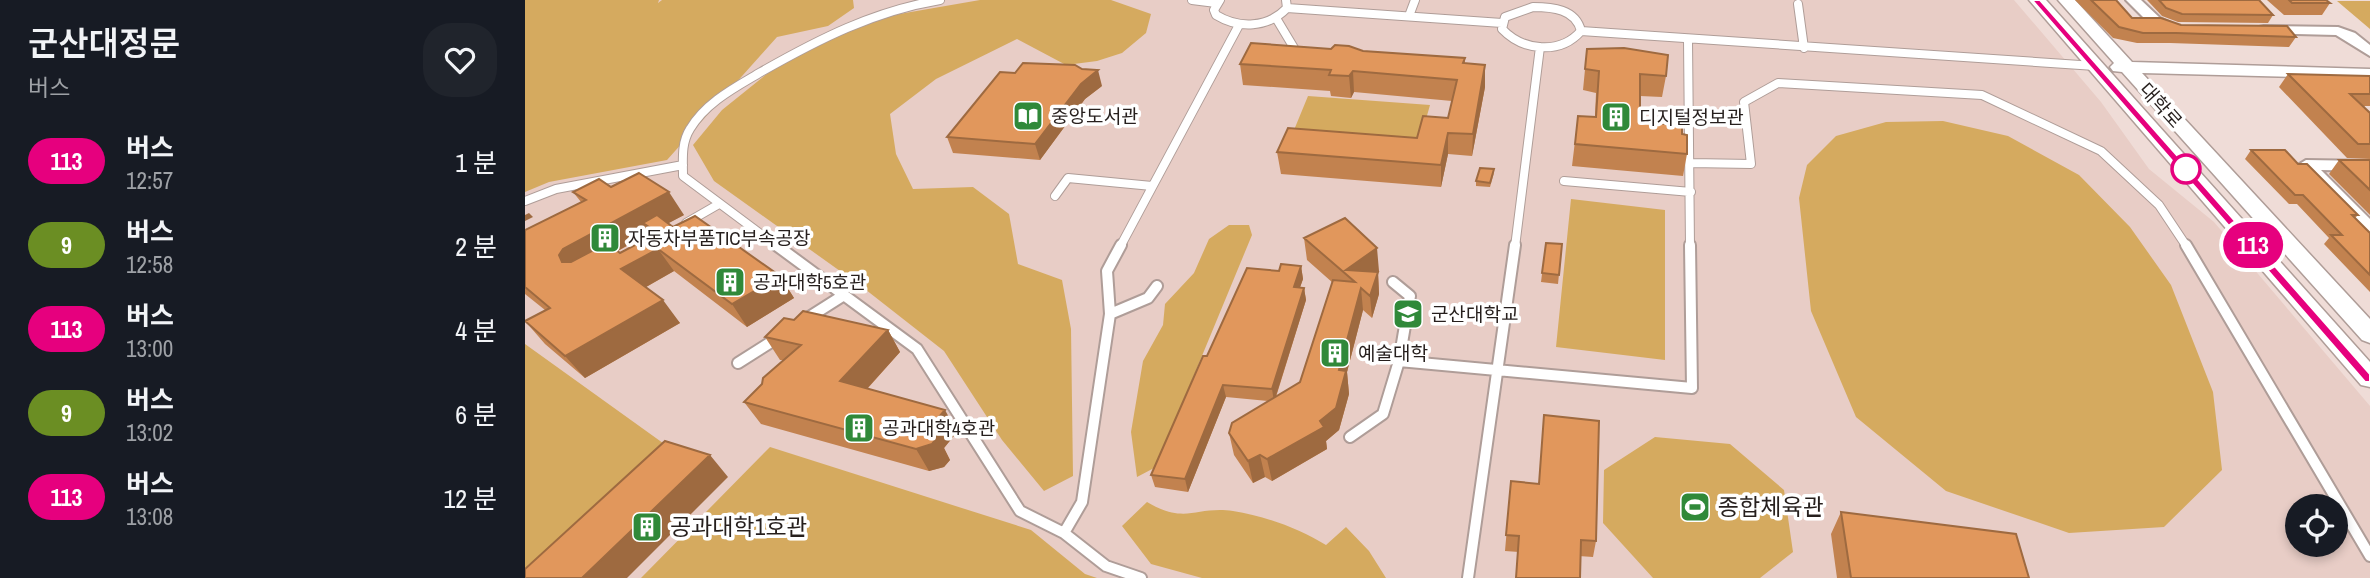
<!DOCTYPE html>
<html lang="ko">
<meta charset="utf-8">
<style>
:root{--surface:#171b24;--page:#20242c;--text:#f1f3f6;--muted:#9ea1a6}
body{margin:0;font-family:"Archivo Narrow","Noto Sans KR",sans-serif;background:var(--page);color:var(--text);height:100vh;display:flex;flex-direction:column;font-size:26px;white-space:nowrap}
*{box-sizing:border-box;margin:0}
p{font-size:23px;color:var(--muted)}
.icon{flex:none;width:38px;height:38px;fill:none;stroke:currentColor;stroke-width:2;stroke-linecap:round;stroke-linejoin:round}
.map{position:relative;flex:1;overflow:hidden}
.panel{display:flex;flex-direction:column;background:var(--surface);width:525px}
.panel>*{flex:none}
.badge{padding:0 14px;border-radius:23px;font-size:24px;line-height:46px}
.tools{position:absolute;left:1760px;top:494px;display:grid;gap:14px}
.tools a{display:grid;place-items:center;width:63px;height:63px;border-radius:50%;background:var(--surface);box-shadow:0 4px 10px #0003;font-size:35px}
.map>.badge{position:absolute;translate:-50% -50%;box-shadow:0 0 0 4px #fff}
.round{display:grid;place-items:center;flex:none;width:74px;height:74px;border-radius:28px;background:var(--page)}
.head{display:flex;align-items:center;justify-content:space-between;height:119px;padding:0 28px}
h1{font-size:33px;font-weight:600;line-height:52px}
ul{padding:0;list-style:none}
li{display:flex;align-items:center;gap:21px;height:84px;padding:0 28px}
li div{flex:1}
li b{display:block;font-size:26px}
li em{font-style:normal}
li .badge{min-width:77px;font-weight:700;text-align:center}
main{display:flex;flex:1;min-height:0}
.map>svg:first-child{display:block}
.built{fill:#e8cdc6;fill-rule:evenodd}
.green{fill:#d5aa5f}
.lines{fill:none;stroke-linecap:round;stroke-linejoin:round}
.service-far1-casing{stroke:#af9d98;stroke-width:10}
.service-casing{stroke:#af9d98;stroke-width:14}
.minor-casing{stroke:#af9d98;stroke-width:4}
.tertiary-casing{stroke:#af9d98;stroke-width:3}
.service-far1{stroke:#fff;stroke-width:8}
.service{stroke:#fff;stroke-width:10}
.minor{fill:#fff;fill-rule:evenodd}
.tertiary{fill:#fff;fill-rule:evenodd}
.wall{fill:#c2824f;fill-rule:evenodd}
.shaded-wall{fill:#9e6a40}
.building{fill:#e1975c;stroke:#9e6a40;stroke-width:2}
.line{fill:#e6007e;stroke:#fff;stroke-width:2}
.stop-dot{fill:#fff;stroke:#e6007e;stroke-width:3.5}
.labels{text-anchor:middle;stroke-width:7;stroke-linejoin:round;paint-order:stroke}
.street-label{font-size:19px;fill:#261f1d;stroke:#fff}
.poi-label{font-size:19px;fill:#261f1d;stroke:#fff;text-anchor:start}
.near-poi-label{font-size:23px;fill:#261f1d;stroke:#fff;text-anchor:start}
</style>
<main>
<section class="panel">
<div class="head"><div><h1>군산대정문</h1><p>버스</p></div><a class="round"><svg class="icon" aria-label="heart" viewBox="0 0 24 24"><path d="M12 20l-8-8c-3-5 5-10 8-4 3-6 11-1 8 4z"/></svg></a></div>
<ul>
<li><span class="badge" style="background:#e6007e;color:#fff">113</span><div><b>버스</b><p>12:57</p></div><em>1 분</em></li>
<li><span class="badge" style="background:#6b8e23;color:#fff">9</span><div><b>버스</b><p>12:58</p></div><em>2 분</em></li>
<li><span class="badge" style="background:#e6007e;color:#fff">113</span><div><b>버스</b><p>13:00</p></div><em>4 분</em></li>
<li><span class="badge" style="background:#6b8e23;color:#fff">9</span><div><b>버스</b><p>13:02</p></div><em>6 분</em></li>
<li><span class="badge" style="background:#e6007e;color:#fff">113</span><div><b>버스</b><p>13:08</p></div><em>12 분</em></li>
</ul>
</section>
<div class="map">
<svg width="1845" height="578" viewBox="0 0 1845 578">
<rect width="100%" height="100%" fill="#efdcd7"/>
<path class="built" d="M0,0H1489L1576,102L1624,169L1689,222L1845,406V578H0ZM1773,506H1811V544H1773Z"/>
<path class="green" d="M0,0H134L133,3L137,0H328L329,8L303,26L252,37L142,160L24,182L0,192Z
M455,0H586L626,14L621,33L597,53L572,61L541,65L492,39L411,79L365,114L371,154L388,189L448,187L484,214L493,264L537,280L546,329L548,476L519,491L477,440L419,351L336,286L189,181L168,145L197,110L264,56L357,17Z
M1812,1H1845V29Z
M783,96L905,105L890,158L762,147Z
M1418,121L1483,136L1554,175L1605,227L1646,285L1688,392L1697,470L1639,527L1544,533L1421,491L1331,417L1286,311L1274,198L1282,165L1311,136L1361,122Z
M1046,199L1140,210V360L1031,347Z
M704,225H724L727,235L631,467L612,477L606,432L618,361L638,325L640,304L669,273L684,239Z
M0,344L156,456L0,578Z
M1130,437L1205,444L1259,490L1268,552L1235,578H1128L1078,523L1079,470Z
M245,447L506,530L560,574L572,578H116Z
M622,502C661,525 670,506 708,511C740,516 773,528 801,545L821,527L844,551L861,578H677L626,564L597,526Z"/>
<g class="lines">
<g class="service-far1-casing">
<path id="service-far1" d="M667,0L691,3
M695,0L689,10L691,15C714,29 743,28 762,8L761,0
M1273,4L1279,48
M1008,7C1027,7 1051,9 1056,31C1035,55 998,51 977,29L980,17Z
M762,8L977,23
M884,16L890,0
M751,18L772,53
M1056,31L1570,66
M1163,40L1165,247
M1166,163L1226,164L1219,102L1253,83L1457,95L1576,151L1634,205L1662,247
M1039,181L1166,192
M530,196L543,178L627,186
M0,201L31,189L158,165
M161,223L194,204
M253,247L158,176C158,160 156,143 165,129C181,102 211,87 236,72C294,39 349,11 415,0
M595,247L714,25
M990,247L1015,47"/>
</g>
<g class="service-casing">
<path id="service" d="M251,245L392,349L495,511L539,533L581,566L616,578
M1661,245L1845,556
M868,282L885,296L874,361L1167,388L1165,245
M585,314L623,298L632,286
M278,321L319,295
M213,363L254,337
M825,437L858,414L874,361
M539,533L557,502L585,314L582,271L596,245
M943,578L990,245"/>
</g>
<g class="minor-casing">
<path id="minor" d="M1601,0H1616L1635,18L1657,28L1650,32L1625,24Z
M1739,26L1813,27L1830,33L1845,45V56L1811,35L1734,33V27Z
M1781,160L1845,161V171L1796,170L1845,219V236L1839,234L1775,169L1773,165Z"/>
</g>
<g class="tertiary-casing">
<path id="tertiary" d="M1504,0H1521L1845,362V387L1836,385Z
M1533,0H1550L1607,62L1845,69V79L1617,73L1845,319V343L1837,340L1597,72L1588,71L1585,67L1589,63Z"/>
</g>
<use href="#service-far1" class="service-far1"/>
<use href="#service" class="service"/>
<use href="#minor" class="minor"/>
<use href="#tertiary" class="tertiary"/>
</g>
<path class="wall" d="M1550,0H1591L1607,18L1656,25L1771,37L1764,47L1645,43H1612L1588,38Z
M1622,0H1734L1748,15L1743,23L1653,22L1637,16Z
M1742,0H1801L1805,3L1797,15H1759Z
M1062,49L1141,76L1137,97L1115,96V121L1157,134L1162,154L1158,176L1047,166L1053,116H1070L1071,93L1058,90Z
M838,51L940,58V64L960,65V87L947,156L923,154L916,187L756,174L752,152L892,138L923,118L927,101L829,92L826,98L806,96L805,91L718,85L715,64Z
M1763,74L1845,76V106H1840L1839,107L1845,113V159L1822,158L1754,87Z
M577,86L560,99L515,160L428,153L422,137Z
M1726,150L1773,164L1833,215L1830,218L1845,233V292L1799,244L1804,238L1772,204H1764L1720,159Z
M1814,160H1845V215L1804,174Z
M969,173L965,187L951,186V181Z
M86,187L159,215L143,223L148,227L255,276L269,298L222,327L149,271L121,287L155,323L60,378L20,344L0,321L20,310L0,294V230L56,202L48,192ZM125,233L128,236L95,253L93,251Z
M779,238L854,271L853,272L854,294L847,318L838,310L822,372L824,394L814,430L801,441L802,449L747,481L740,477L728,483L709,455L704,433L743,401L701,397L663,492L630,487L626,475L682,356L754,271L776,266L778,279L775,287L779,288L781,300L751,397L775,382L808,283L782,260Z
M1021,243L1037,244L1033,284L1016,282Z
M269,320L363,330L375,352L343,388L432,432L419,448L425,460L419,467L404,471L236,424L219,402L237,384L258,360H255L240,337Z
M986,481L1071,541L1068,557L980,551Z
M1316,512L1504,578H1312L1306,534Z"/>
<path class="shaded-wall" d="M960,65V87L947,156L948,134Z
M573,70L577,86L560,99L515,160L510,144L556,84Z
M828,71L829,92L826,98L824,76Z
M923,133V154L916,187V165Z
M144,192L159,215L129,231L118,223L125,233L56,271L37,262L34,255L38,249Z
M4,213L8,217L0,221V215Z
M852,248L854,271L830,288V282L821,270Z
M133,249L149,271L114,291L96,269Z
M776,266L778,279L771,299L769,287Z
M853,272L854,294L847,318L845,296Z
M255,276L269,298L222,327L207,304Z
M779,288L781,300L749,402L747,389Z
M836,288L838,310L822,372L824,394L814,430L801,441L802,449L747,481L742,459L795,421L814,370Z
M138,300L155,323L60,378L40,356Z
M363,330L375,352L329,403L315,381Z
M698,385L701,397L663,492L660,479Z
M420,410L432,432L419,448L425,460L419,467L404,471L391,449L407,425Z
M185,455L203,477L102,578H57Z
M735,455L740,477L728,483L723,461Z"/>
<path class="building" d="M1566,0H1591L1607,18H1636L1656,25L1762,26L1771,37L1651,33H1618L1594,27Z
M1634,0H1734L1748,15L1657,14L1641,8Z
M1764,0H1801L1805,3H1767Z
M726,43L806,49L810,45L824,46L838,51L940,58L938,63L960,65L948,134L923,133L916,165L752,152L763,128L892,138L898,116L923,118L932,80L828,71L824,76L804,75L806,70L715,64Z
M1099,48L1143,55L1141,76L1115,74V121L1157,126V134L1162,135V154L1050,144L1053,116L1071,117L1074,71L1060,69L1062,49Z
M498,63L550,65L557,69L573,70L556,84L510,144L422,137L475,72L490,73Z
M1763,74L1845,76V94H1825L1845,113V144H1833Z
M1726,150H1760L1773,164H1782L1833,215H1827L1845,233V275L1806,235H1817L1778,195H1770Z
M1814,160H1845V190Z
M955,168L969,169L965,183L951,181Z
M114,173L144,192L38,249L34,255L37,262H46L82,243L95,253L133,233L118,223L132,215L148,227L170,216L255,276L207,304L133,249L96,269L138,300L40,356L0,321L25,308L0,287V230L61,200L48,192L74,179L86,187Z
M820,218L852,248L821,270L853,272L845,296L836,288L814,370L821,371L811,408L795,421L799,427L742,459L735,455L723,461L704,433L707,423L775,382L808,280L830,282L779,238Z
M1021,243L1037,244L1034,275L1017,273Z
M756,264L776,266L769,287L779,288L747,389L698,385L660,479L626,475L678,356H682L722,268L754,271Z
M278,311L363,330L315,381L420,410L407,425L412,438L407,444L391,449L219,402L237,384L238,378L276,345L240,337L259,318L269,320Z
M1019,415L1074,421L1071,541L1056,540L1055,578H991L994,536L981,535L986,481L1014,484Z
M140,441L185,455L57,578H0V569Z
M1316,512L1491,534L1504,578H1326Z"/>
<path class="line" d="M1507,0H1515L1845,374V382H1840Z"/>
<defs>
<g id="library-square" transform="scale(1.575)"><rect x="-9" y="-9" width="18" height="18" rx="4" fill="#308939" stroke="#fff"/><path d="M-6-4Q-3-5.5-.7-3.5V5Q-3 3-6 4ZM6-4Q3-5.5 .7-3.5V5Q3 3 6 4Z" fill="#fff"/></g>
<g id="building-square" transform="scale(1.575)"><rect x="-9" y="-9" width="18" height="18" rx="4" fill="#308939" stroke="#fff"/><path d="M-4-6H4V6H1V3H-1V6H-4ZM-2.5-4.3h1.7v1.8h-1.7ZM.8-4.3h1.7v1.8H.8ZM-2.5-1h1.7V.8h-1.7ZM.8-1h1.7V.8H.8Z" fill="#fff"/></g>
<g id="university-square" transform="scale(1.575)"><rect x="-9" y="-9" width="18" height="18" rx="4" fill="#308939" stroke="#fff"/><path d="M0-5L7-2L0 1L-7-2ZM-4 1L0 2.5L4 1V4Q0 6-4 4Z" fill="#fff"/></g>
<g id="stadium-square" transform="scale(1.575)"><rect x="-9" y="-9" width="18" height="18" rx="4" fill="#308939" stroke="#fff"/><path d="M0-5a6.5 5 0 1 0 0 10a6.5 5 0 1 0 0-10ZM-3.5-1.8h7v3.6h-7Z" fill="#fff"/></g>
</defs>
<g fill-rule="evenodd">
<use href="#library-square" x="503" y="116"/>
<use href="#building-square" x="1091" y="117"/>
<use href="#building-square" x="80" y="238"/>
<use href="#building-square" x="205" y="282"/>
<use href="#university-square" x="883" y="314"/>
<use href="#building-square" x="810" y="353"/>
<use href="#building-square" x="334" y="428"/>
<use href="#stadium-square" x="1170" y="507"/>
<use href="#building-square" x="122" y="527"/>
</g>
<circle class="stop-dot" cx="1661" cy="169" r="14"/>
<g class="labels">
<g class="street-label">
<text transform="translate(1636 105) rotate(48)" y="7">대학로</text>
</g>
<g class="poi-label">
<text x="526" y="123">중앙도서관</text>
<text x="1114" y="124">디지털정보관</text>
<text x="103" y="245">자동차부품TIC부속공장</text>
<text x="228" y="289">공과대학5호관</text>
<text x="906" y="321">군산대학교</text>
<text x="833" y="360">예술대학</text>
<text x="357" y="435">공과대학4호관</text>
</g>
<g class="near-poi-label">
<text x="1193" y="515">종합체육관</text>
<text x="145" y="535">공과대학1호관</text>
</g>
</g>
</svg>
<div class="tools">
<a><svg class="icon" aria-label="locate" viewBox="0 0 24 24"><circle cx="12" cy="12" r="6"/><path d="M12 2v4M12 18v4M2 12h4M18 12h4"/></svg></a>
</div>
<b class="badge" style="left:1728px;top:245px;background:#e6007e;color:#fff">113</b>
</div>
</main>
